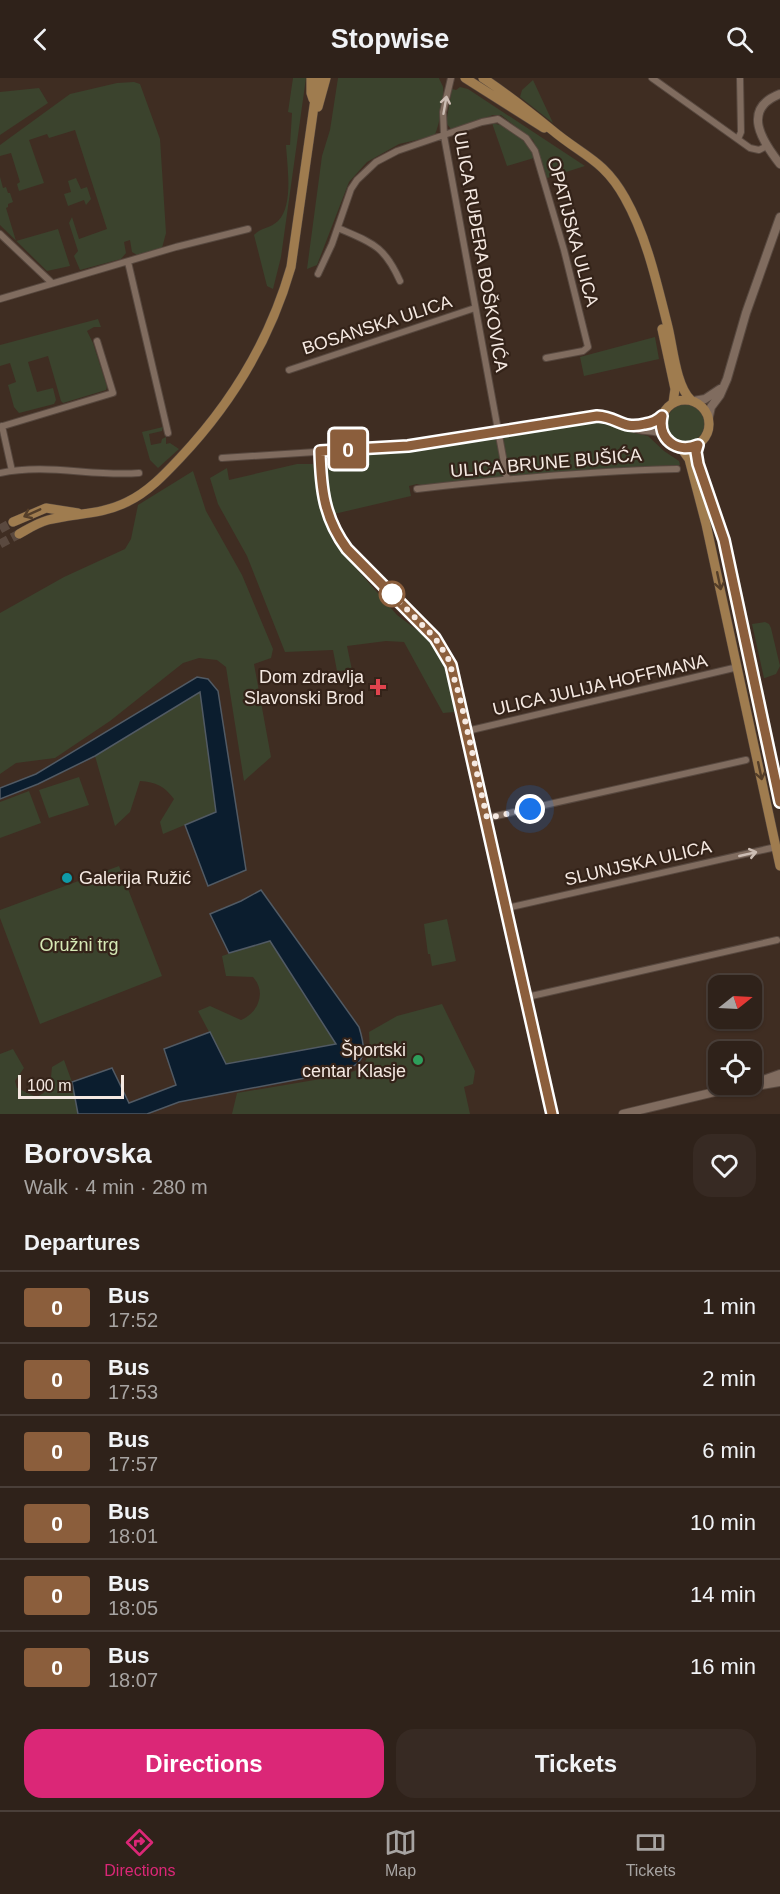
<!DOCTYPE html>
<meta charset="utf-8">
<style>
:root{--surface:#2f221a;--page:#372a23;--text:#f1f3f6;--muted:#a7a4a2;--line:#4a3f39;--accent:#db2777}
body{margin:0;font-family:Helvetica,sans-serif;background:var(--page);color:var(--text);height:100vh;display:flex;flex-direction:column;font-size:22px;white-space:nowrap}
*{box-sizing:border-box;margin:0}
p{font-size:20px;color:var(--muted)}
.icon{flex:none;width:33px;height:33px;fill:none;stroke:currentColor;stroke-width:2;stroke-linecap:round;stroke-linejoin:round}
.map{position:relative;height:1036px;overflow:hidden}
.drawer{display:flex;flex-direction:column;background:var(--surface);flex:1}
.drawer>*{flex:none}
.badge{padding:0 12px;border-radius:4px;font-size:21px;line-height:39px}
.needle{width:39px;rotate:72deg}
.controls{position:absolute;left:708px;top:897px;display:grid;gap:12px}
.controls a{display:grid;place-items:center;width:54px;height:54px;border-radius:12px;background:var(--surface);box-shadow:0 2px 4px #0004,0 0 0 2px var(--line);font-size:30px}
.scale{position:absolute;left:18px;bottom:15px;width:106px;box-sizing:border-box;padding-left:6px;border:3px solid #f5e9e2;border-top:0;font-size:16px;line-height:21px;white-space:nowrap;color:#f5e9e2;-webkit-text-stroke:4px #342319;paint-order:stroke}
.you{position:absolute;width:30px;height:30px;margin:-15px;border:4px solid #fff;border-radius:50%;background:#1a73e8;box-shadow:0 0 0 9px #1a73e833}
.map>.badge{position:absolute;translate:-50% -50%;box-shadow:0 0 0 3px #fff}
h2{padding:0 24px;font-size:22px;line-height:54px}
.round{display:grid;place-items:center;flex:none;width:63px;height:63px;border-radius:18px;background:var(--page)}
.summary{display:flex;align-items:center;justify-content:space-between;height:102px;padding:0 24px}
h1{font-size:28px;font-weight:600;line-height:45px}
.button{display:flex;gap:12px;margin-top:auto;padding:12px 24px}
.button a{flex:1;height:69px;border-radius:18px;background:var(--accent);color:#fff;font-size:24px;font-weight:600;line-height:69px;text-align:center}
.button a+a{background:var(--page);color:var(--text)}
ul{padding:0;list-style:none}
li{display:flex;align-items:center;gap:18px;height:72px;padding:0 24px;border-top:2px solid var(--line)}
li div{flex:1}
li b{display:block;font-size:22px}
li em{font-style:normal}
li .badge{min-width:66px;font-weight:700;text-align:center}
header{display:flex;justify-content:space-between;align-items:center;height:78px;padding:0 24px;background:var(--surface);font-size:27px;font-weight:600}
.menu{display:flex;justify-content:space-around;align-items:center;height:84px;border-top:2px solid var(--line);background:var(--surface);font-size:16px;color:var(--muted)}
.menu a{display:grid;justify-items:center;gap:3px}
.menu .active{color:var(--accent)}
.map>svg:first-child{display:block}
.green{fill:#3b432d}
.water{fill:#0b1d2e;stroke:#515a64;stroke-width:1.5}
.lines{fill:none;stroke-linecap:round;stroke-linejoin:round}
.primary-tunnel{stroke:#5a493f;stroke-width:9;stroke-dasharray:9 4.5;stroke-linecap:butt}
.minor-casing{stroke:#57483f;stroke-width:8}
.secondary-casing{stroke:#57483f;stroke-width:10}
.primary-casing{stroke:#57483f;stroke-width:10}
.minor{stroke:#806c5f;stroke-width:6}
.secondary{stroke:#806c5f;stroke-width:8}
.primary{stroke:#9f7c4f;stroke-width:9}
.oneway{stroke:#ccbdb4}
.oneway2{stroke:#543e29}
.line-casing{stroke:#fff;stroke-width:14}
.line{stroke:#8b5e3c;stroke-width:9}
.walk{stroke:#f5e9e2;stroke-width:6;stroke-dasharray:0 10.8}
.stop-dot{fill:#fff;stroke:#8b5e3c;stroke-width:3}
.health-dot{fill:#e0444e;stroke:#342319;stroke-width:2}
.culture-dot{fill:#0f9aa8;stroke:#342319;stroke-width:2}
.leisure-dot{fill:#2e9e5b;stroke:#342319;stroke-width:2}
.labels{text-anchor:middle;stroke-width:4.5;stroke-linejoin:round;paint-order:stroke}
.street-label{font-size:18px;fill:#f5e9e2;stroke:#342319}
.poi-label{font-size:18px;fill:#f5e9e2;stroke:#342319;text-anchor:end}
.park-label{font-size:18px;fill:#d6e9b5;stroke:#342319}
</style>
<header><svg class="icon" aria-label="back" viewBox="0 0 24 24"><path d="M15 5l-7 7 7 7"/></svg>Stopwise<svg class="icon" aria-label="search" viewBox="0 0 24 24"><circle cx="10" cy="10" r="6"/><path d="M15 15l6 6"/></svg></header>
<div class="map">
<svg width="780" height="1036" viewBox="0 0 780 1036">
<rect width="100%" height="100%" fill="#3f2d22"/>
<path class="green" d="M293,0H306L281,179L273,211L267,208L254,157C260,150 271,150 278,143C294,127 287,87 286,67H290L292,35L288,34Z
M338,0H439C439,1 443,8 443,9C445,16 439,51 434,58L399,66L367,84L349,104L317,187L307,191L322,78L330,52Z
M533,2L553,45L520,19L522,12Z
M134,4L140,6L160,61L166,155L162,170L137,177L132,174L130,162L124,164L126,175L121,181L80,192L74,178L78,173L69,145L72,139L79,161L107,151L75,52L49,60L47,56L29,62L44,105L19,113L17,106L20,104L11,75L0,78V67L70,16L117,5Z
M460,9L468,11L585,88L547,100L533,62L501,37H493L458,50L451,51L446,45L452,11L456,12Z
M39,10L48,25L0,57V14Z
M492,45C510,48 529,63 534,80L507,88Z
M0,99L3,110L6,109L8,115H10L13,124L8,126V129L6,130L16,163L58,151L70,188L47,193L0,147Z
M76,100L81,111L87,109L91,121L86,127L84,122L68,128L64,116L71,114L68,103Z
M98,241L101,249H94L87,253L93,265L107,309L106,312L63,325L61,323L48,278L28,284L37,314L53,310L56,322L54,326L19,335L14,329L8,307L16,304L10,285L0,288V267Z
M655,259L659,281L584,298L580,279Z
M667 345a19 19 0 1 1 38 0a19 19 0 1 1-38 0Z
M593,342L604,343L630,354L648,358L664,373L679,383L680,387C595,390 510,397 426,408L417,406L409,408L411,418L334,436C330,422 323,392 330,379L431,368Z
M163,349L162,353L149,356L151,367L161,365L162,361L166,359V366L170,365L179,371L158,390L150,382L142,354Z
M297,386H313L318,422L334,465L397,537L425,558L442,581L453,620L454,634L443,635L404,564L386,563L347,568L352,592L337,593L333,572L285,574L247,478L218,426L210,400L227,390L229,402Z
M193,393L206,433L242,497L273,571L271,580L254,586L271,679L244,703L226,589L217,582L199,580L183,585L110,643L55,680L16,685L0,696V535L64,499L125,471L131,461L138,427Z
M765,544L769,546L771,550L780,588L776,596L765,600H764L752,546Z
M201,613L216,734L163,756L160,744L174,721C164,708 156,704 140,703L130,734L115,748L95,678Z
M79,699L89,727L49,740L39,712Z
M29,713L41,745L0,760V724Z
M119,788L162,898L40,946L0,840V832Z
M447,841L456,883L432,888L430,876H428L424,846Z
M270,862L337,966L226,986L198,933L210,928L241,942C258,935 267,914 253,899L226,898L222,878Z
M442,926L475,993L473,1006L464,1009L470,1036H232L237,1015L344,997L362,990L370,974L369,954L397,938Z
M13,971L24,990L15,1003L17,1010L36,1019C53,1012 50,1005 52,989L64,982L72,1004L78,1036H0V976Z"/>
<path class="water" d="M197,599L208,601L218,613L246,792L208,808L185,747L216,734L200,614L95,678L38,706L0,721V710L36,696Z
M261,812L359,949C366,972 368,985 342,993L179,1024L147,1036H78L72,1004L112,990L129,1025L176,1007L164,971L210,954L226,986L336,966L270,863L229,875L210,836L241,823Z"/>
<g class="lines">
<path class="primary-tunnel" d="M0,451L13,444
M0,466L19,456"/>
<g class="minor-casing">
<path id="minor" d="M451,0L443,34L444,58L507,401
M652,0L750,70L759,72L767,68
M738,61L741,54L740,0
M338,150C372,165 384,167 400,203
M0,156L52,205
M128,184L168,355
M318,196L332,166L351,111L357,102L376,84L397,73L482,44L498,41L526,60L535,73L564,172L588,269L583,273L546,280
M0,221L176,169L248,151
M289,292L475,230
M2,348L12,393
M0,349L113,315L97,263
M633,349L655,344L662,338
M320,373C320,411 324,440 347,471L435,560L451,587L552,1036
M222,380L408,368L597,338C613,339 625,348 639,352C648,354 656,353 663,357
M0,395C48,385 92,399 139,395
M417,411C504,401 590,393 677,391
M467,653L738,589
M487,740L746,682
M507,830L776,769
M527,919L777,862"/>
</g>
<g class="secondary-casing">
<path id="secondary" d="M780,16C741,31 762,63 780,86
M694,323L705,321L720,311
M709,338L711,329L720,317L727,301L746,235L780,139
M752,1006L780,996
M752,1006L761,1007L780,1004
M623,1036L748,1006"/>
</g>
<g class="primary-casing">
<path id="primary" d="M311,0V15L313,21
M465,0L544,50
M483,0C507,16 530,34 552,52C583,78 604,82 625,120C647,159 657,206 668,249C673,269 676,308 691,322
M318,29L326,0
M662,251L675,311L673,325
M661 346a24 24 0 1 1 48 0a24 24 0 1 1-48 0Z
M698,367L696,374L698,386L724,462L780,724
M681,370L689,381L706,446L780,788
M13,444L46,430L78,435
M19,456C28,451 37,445 48,442C75,435 101,437 127,424C148,414 164,397 180,380C232,325 270,262 291,189L318,0"/>
</g>
<use href="#minor" class="minor"/>
<use href="#secondary" class="secondary"/>
<use href="#primary" class="primary"/>
</g>
<defs><path id="oneway-shaft" d="M-6 0H5M1.5-3L5.5 0L1.5 3" fill="none" stroke-width="1.6" stroke-linecap="round" stroke-linejoin="round" transform="scale(1.5)"/></defs>
<g class="oneway">
<use href="#oneway-shaft" transform="translate(445 27) rotate(-80)"/>
<use href="#oneway-shaft" transform="translate(748 776) rotate(-13)"/>
</g>
<g class="oneway2">
<use href="#oneway-shaft" transform="translate(32 435) rotate(156)"/>
<use href="#oneway-shaft" transform="translate(719 503) rotate(78)"/>
<use href="#oneway-shaft" transform="translate(760 693) rotate(78)"/>
</g>
<g class="lines">
<g class="line-casing">
<path id="line" d="M552,1036L451,587L435,560L347,471C324,440 321,411 320,373L408,368L597,338C619,339 621,352 645,346C652,345 657,343 662,338C657,361 677,376 698,367L696,374L698,386L724,462L780,724"/>
</g>
<use href="#line" class="line"/>
<path class="walk" d="M392,516L435,560L448,580L460,620L487,740L530,731"/>
</g>
<circle class="stop-dot" cx="392" cy="516" r="12"/>
<path class="health-dot" d="M375 600h6v6h6v6h-6v6h-6v-6h-6v-6h6z"/>
<circle class="culture-dot" cx="67" cy="800" r="6"/>
<circle class="leisure-dot" cx="418" cy="982" r="6"/>
<g class="labels">
<g class="street-label">
<text transform="translate(573 154) rotate(75)" y="6">OPATIJSKA ULICA</text>
<text transform="translate(481 174) rotate(80)" y="6">ULICA RUĐERA BOŠKOVIĆA</text>
<text transform="translate(377 247) rotate(-18)" y="6">BOSANSKA ULICA</text>
<text transform="translate(546 385) rotate(-5)" y="6">ULICA BRUNE BUŠIĆA</text>
<text transform="translate(600 607) rotate(-13)" y="6">ULICA JULIJA HOFFMANA</text>
<text transform="translate(638 785) rotate(-13)" y="6">SLUNJSKA ULICA</text>
</g>
<g class="poi-label">
<text x="364" y="605">Dom zdravlja<tspan x="364" dy="21">Slavonski Brod</tspan></text>
<text x="79" y="806" text-anchor="start">Galerija Ružić</text>
<text x="406" y="978">Športski<tspan x="406" dy="21">centar Klasje</tspan></text>
</g>
<g class="park-label">
<text x="79" y="873">Oružni trg</text>
</g>
</g>
</svg>
<div class="controls">
<a><svg class="needle" viewBox="-14 -14 28 28"><path d="M0-13l5 13h-10z" fill="#e53935"/><path d="M0 13l5-13h-10z" fill="#a7a4a2"/></svg></a>
<a><svg class="icon" aria-label="locate" viewBox="0 0 24 24"><circle cx="12" cy="12" r="6"/><path d="M12 2v4M12 18v4M2 12h4M18 12h4"/></svg></a>
</div>
<div class="scale">100 m</div>
<div class="you" style="left:530px;top:731px"></div>
<b class="badge" style="left:348px;top:371px;background:#8b5e3c;color:#fff">0</b>
</div>
<section class="drawer">
<div class="summary"><div><h1>Borovska</h1><p>Walk · 4 min · 280 m</p></div><a class="round"><svg class="icon" aria-label="heart" viewBox="0 0 24 24"><path d="M12 20l-8-8c-3-5 5-10 8-4 3-6 11-1 8 4z"/></svg></a></div>
<h2>Departures</h2>
<ul>
<li><span class="badge" style="background:#8b5e3c;color:#fff">0</span><div><b>Bus</b><p>17:52</p></div><em>1 min</em></li>
<li><span class="badge" style="background:#8b5e3c;color:#fff">0</span><div><b>Bus</b><p>17:53</p></div><em>2 min</em></li>
<li><span class="badge" style="background:#8b5e3c;color:#fff">0</span><div><b>Bus</b><p>17:57</p></div><em>6 min</em></li>
<li><span class="badge" style="background:#8b5e3c;color:#fff">0</span><div><b>Bus</b><p>18:01</p></div><em>10 min</em></li>
<li><span class="badge" style="background:#8b5e3c;color:#fff">0</span><div><b>Bus</b><p>18:05</p></div><em>14 min</em></li>
<li><span class="badge" style="background:#8b5e3c;color:#fff">0</span><div><b>Bus</b><p>18:07</p></div><em>16 min</em></li>
</ul>
<div class="button"><a>Directions</a><a>Tickets</a></div>
</section>
<nav class="menu">
<a class="active"><svg class="icon" aria-label="directions" viewBox="0 0 24 24"><path d="M12 3l9 9-9 9-9-9zM9 14v-3h6M13 9l2 2-2 2"/></svg>Directions</a>
<a><svg class="icon" aria-label="map" viewBox="0 0 24 24"><path d="M3 6l6-2 6 2 6-2v14l-6 2-6-2-6 2zM9 4v14M15 6v14"/></svg>Map</a>
<a><svg class="icon" aria-label="tickets" viewBox="0 0 24 24"><path d="M3 7h18v10H3zM15 7v10"/></svg>Tickets</a>
</nav>
